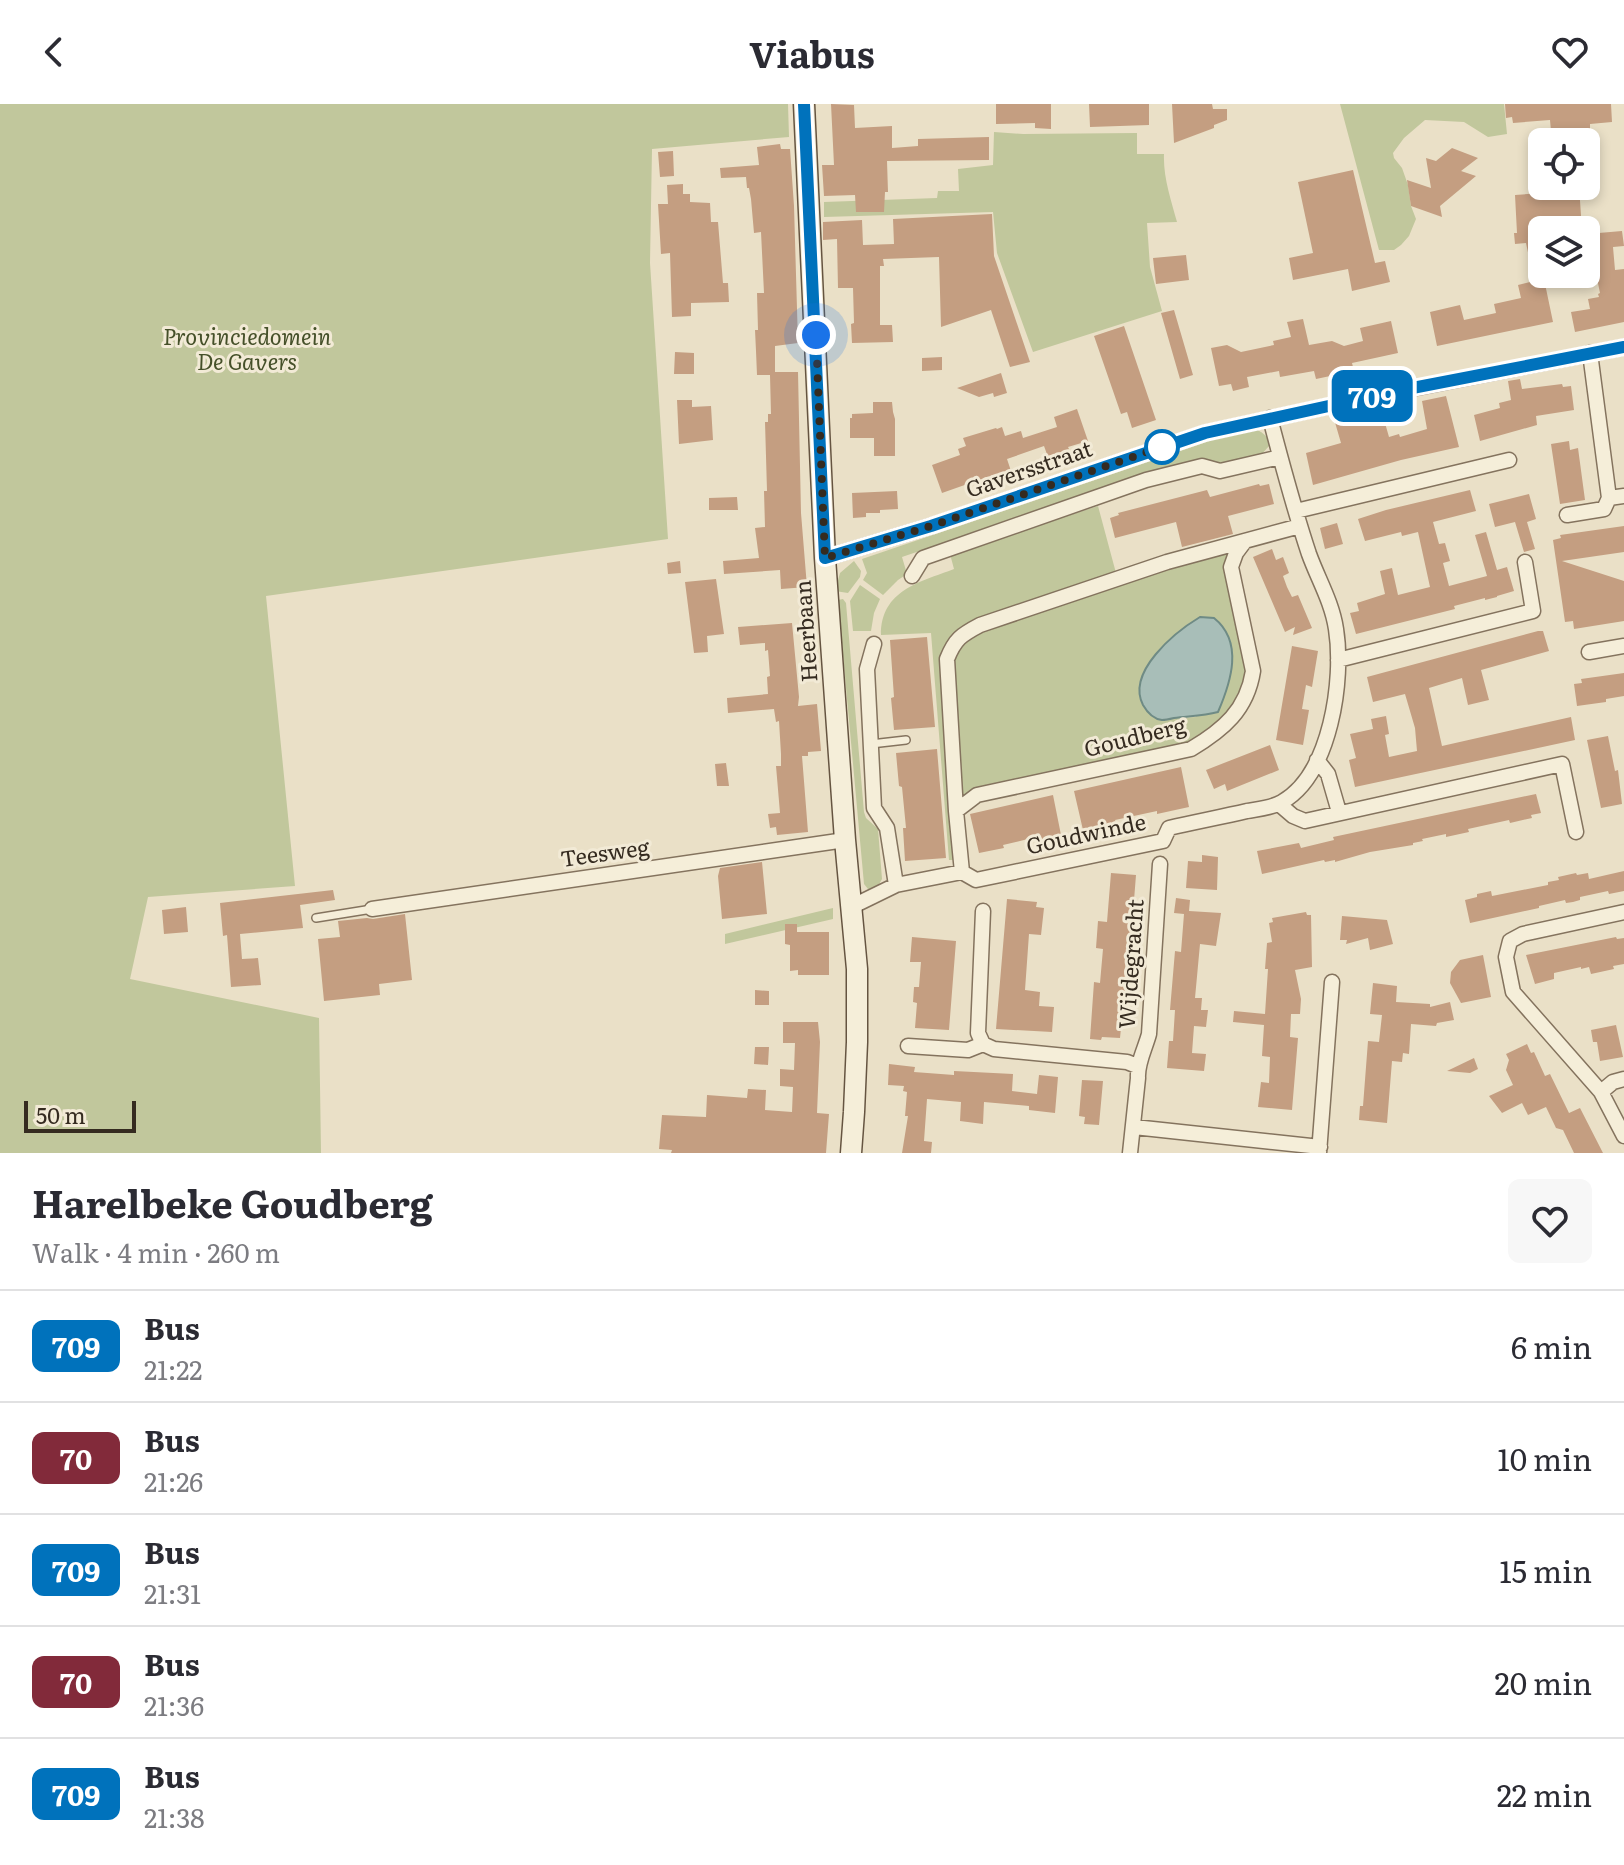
<!DOCTYPE html>
<meta charset="utf-8">
<style>
:root{--surface:#fff;--page:#f7f7f7;--text:#2b2b33;--muted:#7c7c81;--line:#e1e1e2}
body{margin:0;font-family:Literata,serif;background:var(--page);color:var(--text);height:100vh;display:flex;flex-direction:column;font-size:30px;white-space:nowrap}
*{box-sizing:border-box;margin:0}
p{font-size:26px;color:var(--muted)}
.icon{flex:none;width:44px;height:44px;fill:none;stroke:currentColor;stroke-width:2;stroke-linecap:round;stroke-linejoin:round}
.map{position:relative;height:1049px;overflow:hidden}
.panel{display:flex;flex-direction:column;background:var(--surface);flex:1}
.panel>*{flex:none}
.badge{padding:0 16px;border-radius:12px;font-size:28px;line-height:52px}
.fabs{position:absolute;left:1528px;top:24px;display:grid;gap:16px}
.fabs a{display:grid;place-items:center;width:72px;height:72px;border-radius:12px;background:var(--surface);box-shadow:0 4px 12px #0003;font-size:40px}
.scale{position:absolute;left:24px;bottom:20px;width:112px;box-sizing:border-box;padding-left:8px;border:4px solid #352b20;border-top:0;font-size:22px;line-height:28px;white-space:nowrap;color:#352b20;-webkit-text-stroke:6px #f2ead6;paint-order:stroke}
.you{position:absolute;width:40px;height:40px;margin:-20px;border:6px solid #fff;border-radius:50%;background:#1a73e8;box-shadow:0 0 0 12px #1a73e833}
.map>.badge{position:absolute;translate:-50% -50%;box-shadow:0 0 0 4px #fff}
.round{display:grid;place-items:center;flex:none;width:84px;height:84px;border-radius:12px;background:var(--page)}
.overview{display:flex;align-items:center;justify-content:space-between;height:136px;padding:0 32px}
h1{font-size:38px;font-weight:700;line-height:60px}
ul{padding:0;list-style:none}
li{display:flex;align-items:center;gap:24px;height:112px;padding:0 32px;border-top:2px solid var(--line)}
li div{flex:1}
li b{display:block;font-size:30px}
li em{font-style:normal}
li .badge{min-width:88px;font-weight:700;text-align:center}
header{display:flex;justify-content:space-between;align-items:center;height:104px;padding:0 32px;background:var(--surface);font-size:36px;font-weight:700}
.map>svg:first-child{display:block}
.green{fill:#c1c79c;fill-rule:evenodd}
.water{fill:#a8beb8;stroke:#6f8b85;stroke-width:2}
.building{fill:#c49e81}
.lines{fill:none;stroke-linecap:round;stroke-linejoin:round}
.lane-casing{stroke:#84735e;stroke-width:10}
.street-casing{stroke:#84735e;stroke-width:17}
.secondary-casing{stroke:#655441;stroke-width:23}
.lane{stroke:#f5eed9;stroke-width:7}
.street{stroke:#f5eed9;stroke-width:14}
.secondary{stroke:#f5eed9;stroke-width:20}
.line-casing{stroke:#fff;stroke-width:18}
.line{stroke:#0072bc;stroke-width:12}
.walk{stroke:#352b20;stroke-width:8;stroke-dasharray:0 14.4}
.stop-dot{fill:#fff;stroke:#0072bc;stroke-width:4}
.labels{text-anchor:middle;stroke-width:6;stroke-linejoin:round;paint-order:stroke}
.park-label{font-size:22px;font-style:italic;fill:#455029;stroke:#f2ead6}
.street-label{font-size:22px;fill:#352b20;stroke:#f2ead6}
</style>
<header><svg class="icon" aria-label="back" viewBox="0 0 24 24"><path d="M15 5l-7 7 7 7"/></svg>Viabus<svg class="icon" aria-label="heart" viewBox="0 0 24 24"><path d="M12 20l-8-8c-3-5 5-10 8-4 3-6 11-1 8 4z"/></svg></header>
<div class="map">
<svg width="1624" height="1049" viewBox="0 0 1624 1049">
<rect width="100%" height="100%" fill="#eae0c7"/>
<path class="green" d="M0,0H788L789,33L652,45L650,159L668,435L266,492L295,782L148,793L130,875L319,914L321,1049H0Z
M1340,0H1504L1507,30L1488,33L1464,18L1425,16L1404,34L1393,49L1394,54L1402,64L1408,81L1411,102L1416,115L1409,132L1401,141L1394,146H1379Z
M994,28L1023,30L1137,29V50H1164C1163,73 1171,96 1177,118L1147,119L1150,163L1162,207L1033,248L997,149L993,108L824,113V98L937,94L938,87H959L958,65L993,61Z
M1256,325C1264,330 1269,332 1269,342L1261,351L1218,362L1205,356H1195L1122,378L902,453L907,470L898,476L883,491L863,476L867,469L862,455L1218,334Z
M1098,402L1116,469L978,516C955,525 950,533 941,556L954,756H949L931,529L881,531C881,486 920,478 954,465L950,450Z
M1232,446L1246,574L1230,611L1200,633L1187,639L981,682L961,694L954,550L962,536L979,526L1144,471ZM1154,554L1196,613L1177,614L1142,600C1135,579 1143,571 1154,554Z
M854,457L861,467L860,473L848,489L835,487L840,469Z
M860,481L880,495L874,509L871,527H853L850,497Z
M843,495L846,499L864,708L866,714L878,725L882,775L877,784L874,786L868,785L864,780L838,496Z
M833,804V815L725,840V830Z"/>
<path class="water" d="M1200,513L1214,514C1244,538 1231,578 1218,608C1203,612 1189,612 1174,614C1170,615 1166,616 1162,616C1153,615 1147,608 1143,601C1126,568 1175,528 1200,513Z"/>
<path class="building" d="M831,0L854,1L855,24L892,22V44L918,42V35L989,33V56L887,57L888,88H885L884,108H856L855,91L824,92L822,61H834Z
M996,0H1051V25L1035,24V19L996,20Z
M1089,0H1149V21L1090,23Z
M1172,0H1212L1213,5H1227V16L1214,21V24L1174,39Z
M1505,0H1611L1612,18L1590,20V26H1583L1584,38H1552L1550,16L1513,19L1512,13L1506,14Z
M780,40L781,45H790L794,102L798,239L775,242V268H798L801,409L807,483L781,485L780,466L724,470L723,457L759,454L755,424L765,423L764,387H767L765,318H768V310H771L770,271H757L756,247L755,226H758L757,189H764L761,128L754,129L751,95L749,84H747L746,73L721,74L720,64L759,61L757,43Z
M1452,44L1478,54L1461,67L1476,72L1440,102L1442,113L1411,102L1407,76L1431,84L1426,54L1436,57Z
M673,47L674,72L660,73L658,48Z
M1353,66L1375,159L1385,157L1390,178L1352,187L1348,165L1293,176L1289,154L1313,149L1298,78Z
M683,80V90H690V98L710,99L711,118H718L723,179H728L729,198L691,199V212L672,213L670,149L661,150L658,100H668L667,81Z
M1555,82H1579L1582,126H1542V175H1544L1553,218L1437,242L1430,208L1460,201L1464,216L1496,209L1494,200L1521,194L1518,181L1534,177L1526,139L1515,140L1514,129H1517L1515,91L1556,88Z
M992,110L994,152L1030,258L1010,263L991,206L941,223L939,153L883,155L884,162H880V221H892L893,238L852,239L851,220L854,219L853,184H838L837,135L823,136V118L862,116L863,141L894,140L893,115Z
M1622,127L1624,142L1613,143L1615,166L1624,165V218L1575,228L1571,208L1590,205L1588,195L1599,193L1598,190L1600,189L1591,145L1586,146L1587,130Z
M1186,151L1189,176L1156,180L1153,154Z
M1174,206L1193,271L1180,275L1161,209Z
M1303,215L1309,241L1332,237L1344,242L1363,237L1360,224L1391,217L1398,249L1352,259L1354,267L1316,275L1314,267L1280,273L1279,267L1247,273L1249,283L1233,287L1231,280L1219,282L1211,244L1227,241L1241,248L1274,241L1273,237L1291,233L1287,218Z
M1124,222L1156,316L1132,324L1127,308L1121,310L1094,232Z
M675,248L694,249V270H674Z
M942,253V266L922,267V254Z
M1001,269L1007,289L994,293L993,289L979,293L957,284Z
M1520,275L1522,285L1562,280L1563,283L1571,282L1574,306L1536,312L1537,321L1480,337L1474,311L1500,304L1499,299L1511,296L1508,277Z
M1446,292L1459,343L1401,356L1313,381L1306,349L1341,339L1334,315L1381,305L1389,333L1399,330L1400,333L1427,325L1422,297Z
M677,296H692V303L711,302L713,336L679,340Z
M873,298H892L893,308L895,315V352H874V334H850V314H852V310L873,309Z
M1077,305L1088,337L1068,343L1069,345L1048,353L1044,342L1007,355L1011,367L994,373L993,371L942,389L932,361L960,351L958,345L966,342L963,334L996,324L997,325L1002,323L1005,332L1021,327L1023,334L1057,323L1054,313Z
M1569,337L1570,346L1578,344L1585,396L1560,400L1551,340Z
M1259,380L1260,382L1269,380L1274,400L1228,412L1233,430L1182,443L1176,418L1115,434L1110,414L1119,411L1118,409L1207,386L1210,393Z
M1470,386L1476,407L1433,418L1439,440L1445,439L1450,457L1443,459L1449,482L1487,472L1475,431L1486,428L1497,466L1507,463L1514,487L1497,492V493L1485,496V494L1454,502L1455,505L1356,530L1350,509L1359,507L1357,499L1385,490L1380,467L1392,464L1398,491L1430,483L1418,428L1402,432L1401,428L1365,437L1358,415L1386,406Z
M897,387L898,405L880,406V409H866V413L853,414L852,389Z
M1529,390L1536,415L1527,418L1535,445L1524,448L1515,418L1495,423L1489,400Z
M737,393L738,406H709V394Z
M1337,419L1343,440L1325,445L1320,424Z
M1624,422V448L1562,457L1624,477V517L1574,525L1573,517L1565,518L1553,436L1561,434L1560,431Z
M1272,445L1276,456L1283,453L1289,469L1283,472L1287,483L1292,493L1298,491L1312,524L1293,531L1295,523L1285,528L1253,453Z
M680,457L681,469L668,470L667,459Z
M716,475L724,530L707,532L708,548L694,549L685,478Z
M792,519L799,593L798,602L817,600L821,647L808,648V652H802L808,728L777,731L776,723L770,724L768,710L780,709L776,662H781V650L779,617L776,618L774,605L728,609L727,594L768,590L767,573L770,572L768,546L765,547V539L740,541L738,523Z
M1538,527H1543L1549,547L1481,566L1489,596L1468,601L1462,574L1429,584L1442,642L1571,613L1575,636L1355,683L1349,656L1356,654L1350,630L1373,625L1371,615L1386,612L1389,630L1385,631L1389,653L1417,647L1415,624L1405,590L1373,598L1367,573Z
M927,533L935,623L894,626L891,594L894,593L890,536Z
M1292,542L1318,547L1312,583L1306,581L1302,605L1309,606L1303,641L1276,636Z
M1624,569V592L1606,595V598L1577,602L1574,580L1582,579L1581,575Z
M1608,632L1615,667L1618,666L1622,700L1601,704L1587,636Z
M1270,641L1279,666L1227,687L1225,680L1214,685L1206,666Z
M937,645L946,754L905,757L903,724H906L902,683L899,682L896,649Z
M726,659L729,682H717L715,660Z
M1181,663L1189,703L1157,710V707L1115,716L1116,719L1083,726L1074,687Z
M1536,690L1541,709L1531,711L1532,714L1510,719L1509,716L1468,725L1469,728L1446,733V730L1422,735L1423,737L1413,739V741L1370,748L1335,758V756L1325,758L1324,756L1262,770L1257,747L1299,739L1301,744L1334,736L1333,733Z
M1053,691L1061,731L1029,738L1028,735L1003,741L1004,744L979,749L970,710Z
M1202,751L1218,753L1217,786L1186,784L1188,757L1202,758Z
M762,758L767,810L722,815L718,772L720,764Z
M1624,767V787L1609,790L1608,787L1580,793V796L1573,798L1566,799L1565,796L1539,802V804L1470,819L1465,796L1477,793V790L1491,787L1492,792L1548,781V778L1559,776L1558,773L1576,769L1577,771L1588,769L1589,775Z
M1111,769L1136,771L1131,834H1127L1124,883H1126L1123,924H1121L1120,934L1102,933L1101,936L1090,935L1094,878L1100,879L1103,845L1096,844L1098,817L1107,818Z
M333,786L335,796L300,801L299,793L303,824L240,830L242,855L258,854L261,881L231,883L227,831L223,832L220,799Z
M1176,794L1190,796L1189,807L1221,809L1216,842L1200,840L1195,894H1202L1201,906H1208L1206,923L1194,922L1192,949L1206,950L1204,967L1167,964L1169,937H1173L1175,906H1170L1175,847L1181,848L1184,810L1174,809Z
M1007,795L1037,798L1036,803L1044,804L1041,831L1029,830L1025,886L1040,888L1039,902L1054,903L1052,928L996,925Z
M186,803L188,828L164,830L162,806Z
M1306,808L1307,811H1311L1312,863L1295,866L1301,895L1300,910H1291L1290,933L1298,934L1292,1006L1258,1003L1261,978L1269,979L1270,953L1262,952L1264,921L1233,918L1234,907L1265,910L1268,865H1265L1267,839L1272,838L1269,819L1273,818L1272,814Z
M405,810L412,876L379,880L380,891L324,897L318,835L340,833L338,817L367,814L373,815Z
M1342,812L1387,816L1393,840L1370,846L1368,834L1346,840L1347,836H1340Z
M785,820H797V828H829V871H798V866L790,867V841L785,840Z
M912,833L956,837L949,926L915,924L917,899L913,898L914,883H919L921,858H910Z
M1616,833L1617,835L1624,834V860L1613,862L1614,865L1591,870L1589,863L1581,865V863L1554,869V875L1535,880L1526,851Z
M1483,851L1491,893L1461,899L1450,879L1451,868L1460,856Z
M1373,879L1397,882L1396,898L1430,900V903L1450,898L1454,916L1437,919L1436,922L1411,920L1409,950L1403,949L1402,958L1392,957L1387,1019L1359,1016L1360,1002H1363L1368,937L1379,938L1382,911L1370,910Z
M755,886L769,887V901H755Z
M783,918H818L820,938L817,1009L829,1010L826,1049H671L672,1046L659,1045L662,1011L706,1013L707,991L747,994L748,985L766,986L765,1006L792,1008L793,983L780,982V965L794,966L795,939H783Z
M1616,921L1623,953L1600,957L1597,938H1593L1591,926Z
M1527,940L1531,949L1534,948L1545,972L1550,970L1569,1009L1580,1004L1603,1049H1574L1563,1026L1556,1024L1546,1003L1528,1011L1522,999L1502,1009L1489,992L1513,981L1506,966L1509,956L1506,950Z
M755,943H769L768,961L754,960Z
M1474,954L1478,965L1470,969L1447,967Z
M889,960L915,963L914,968L954,971V967L1013,970L1012,987L1037,990L1039,971L1058,973L1055,1009L1029,1006V1002L984,998L983,1020L960,1017L961,998L927,995L924,1037L932,1038L931,1049H902L908,1012H905L907,988L903,987L904,982L888,981Z
M1082,976L1103,977L1099,1021L1084,1020L1085,1013L1079,1012Z"/>
<g class="lines">
<g class="lane-casing">
<path id="lane" d="M871,640L906,636
M316,814L372,805"/>
</g>
<g class="street-casing">
<path id="street" d="M1590,249L1609,394L1624,392
M1296,407L1509,356
M1567,411L1604,405L1609,394
M825,454L931,422L1205,329L1370,293L1624,243
M912,472L923,454L1146,376L1202,362L1220,367L1280,353
M874,540L867,565L874,704L887,724L896,781
M1589,548L1624,542
M1338,556L1533,507L1525,458
M1317,656L1328,670L1339,708
M1279,700L1293,712L1305,717L1562,660L1576,728
M956,707L977,691L1191,645C1223,626 1247,606 1253,567L1231,463L1236,449L1245,437
M962,768L956,707L947,555C955,535 961,531 980,521L1167,458L1300,422
M851,803L896,781L962,768L976,776L1163,737L1169,724C1195,718 1221,713 1247,707C1258,705 1272,704 1282,698C1331,670 1344,575 1336,525C1332,498 1318,475 1309,450C1294,405 1282,360 1270,314
M372,805L845,736
M983,807L978,929L983,940L994,945L1127,958L1137,962
M1624,808L1523,830L1510,837L1506,853L1513,888L1601,988L1624,1032
M908,942L968,946L983,940
M1601,988L1613,978L1624,975
M1134,1023L1320,1043
M1130,1049L1138,974C1137,959 1145,945 1149,930L1160,760
M1319,1049L1332,878"/>
</g>
<g class="secondary-casing">
<path id="secondary" d="M804,0L825,454L845,736L857,865V938L854,1008L851,1049"/>
</g>
<use href="#lane" class="lane"/>
<use href="#street" class="street"/>
<use href="#secondary" class="secondary"/>
</g>
<g class="lines">
<g class="line-casing">
<path id="line" d="M804,0L825,454L931,422L1205,329L1397,287L1624,243"/>
</g>
<use href="#line" class="line"/>
<path class="walk" d="M816,231L825,454L931,422L1162,343"/>
</g>
<circle class="stop-dot" cx="1162" cy="343" r="16"/>
<g class="labels">
<g class="park-label">
<text x="247" y="241">Provinciedomein<tspan x="247" dy="25">De Gavers</tspan></text>
</g>
<g class="street-label">
<text transform="translate(1029 365) rotate(-19)" y="8">Gaversstraat</text>
<text transform="translate(806 527) rotate(-94)" y="8">Heerbaan</text>
<text transform="translate(1135 633) rotate(-14)" y="8">Goudberg</text>
<text transform="translate(1086 730) rotate(-12)" y="8">Goudwinde</text>
<text transform="translate(605 749) rotate(-8)" y="8">Teesweg</text>
<text transform="translate(1131 860) rotate(-86)" y="8">Wijdegracht</text>
</g>
</g>
</svg>
<div class="fabs">
<a><svg class="icon" aria-label="locate" viewBox="0 0 24 24"><circle cx="12" cy="12" r="6"/><path d="M12 2v4M12 18v4M2 12h4M18 12h4"/></svg></a>
<a><svg class="icon" aria-label="layers" viewBox="0 0 24 24"><path d="M12 4l9 5-9 5-9-5zM3 14l9 5 9-5"/></svg></a>
</div>
<div class="scale">50 m</div>
<div class="you" style="left:816px;top:231px"></div>
<b class="badge" style="left:1372px;top:292px;background:#0072bc;color:#fff">709</b>
</div>
<section class="panel">
<div class="overview"><div><h1>Harelbeke Goudberg</h1><p>Walk · 4 min · 260 m</p></div><a class="round"><svg class="icon" aria-label="heart" viewBox="0 0 24 24"><path d="M12 20l-8-8c-3-5 5-10 8-4 3-6 11-1 8 4z"/></svg></a></div>
<ul>
<li><span class="badge" style="background:#0072bc;color:#fff">709</span><div><b>Bus</b><p>21:22</p></div><em>6 min</em></li>
<li><span class="badge" style="background:#822a3a;color:#fff">70</span><div><b>Bus</b><p>21:26</p></div><em>10 min</em></li>
<li><span class="badge" style="background:#0072bc;color:#fff">709</span><div><b>Bus</b><p>21:31</p></div><em>15 min</em></li>
<li><span class="badge" style="background:#822a3a;color:#fff">70</span><div><b>Bus</b><p>21:36</p></div><em>20 min</em></li>
<li><span class="badge" style="background:#0072bc;color:#fff">709</span><div><b>Bus</b><p>21:38</p></div><em>22 min</em></li>
</ul>
</section>
